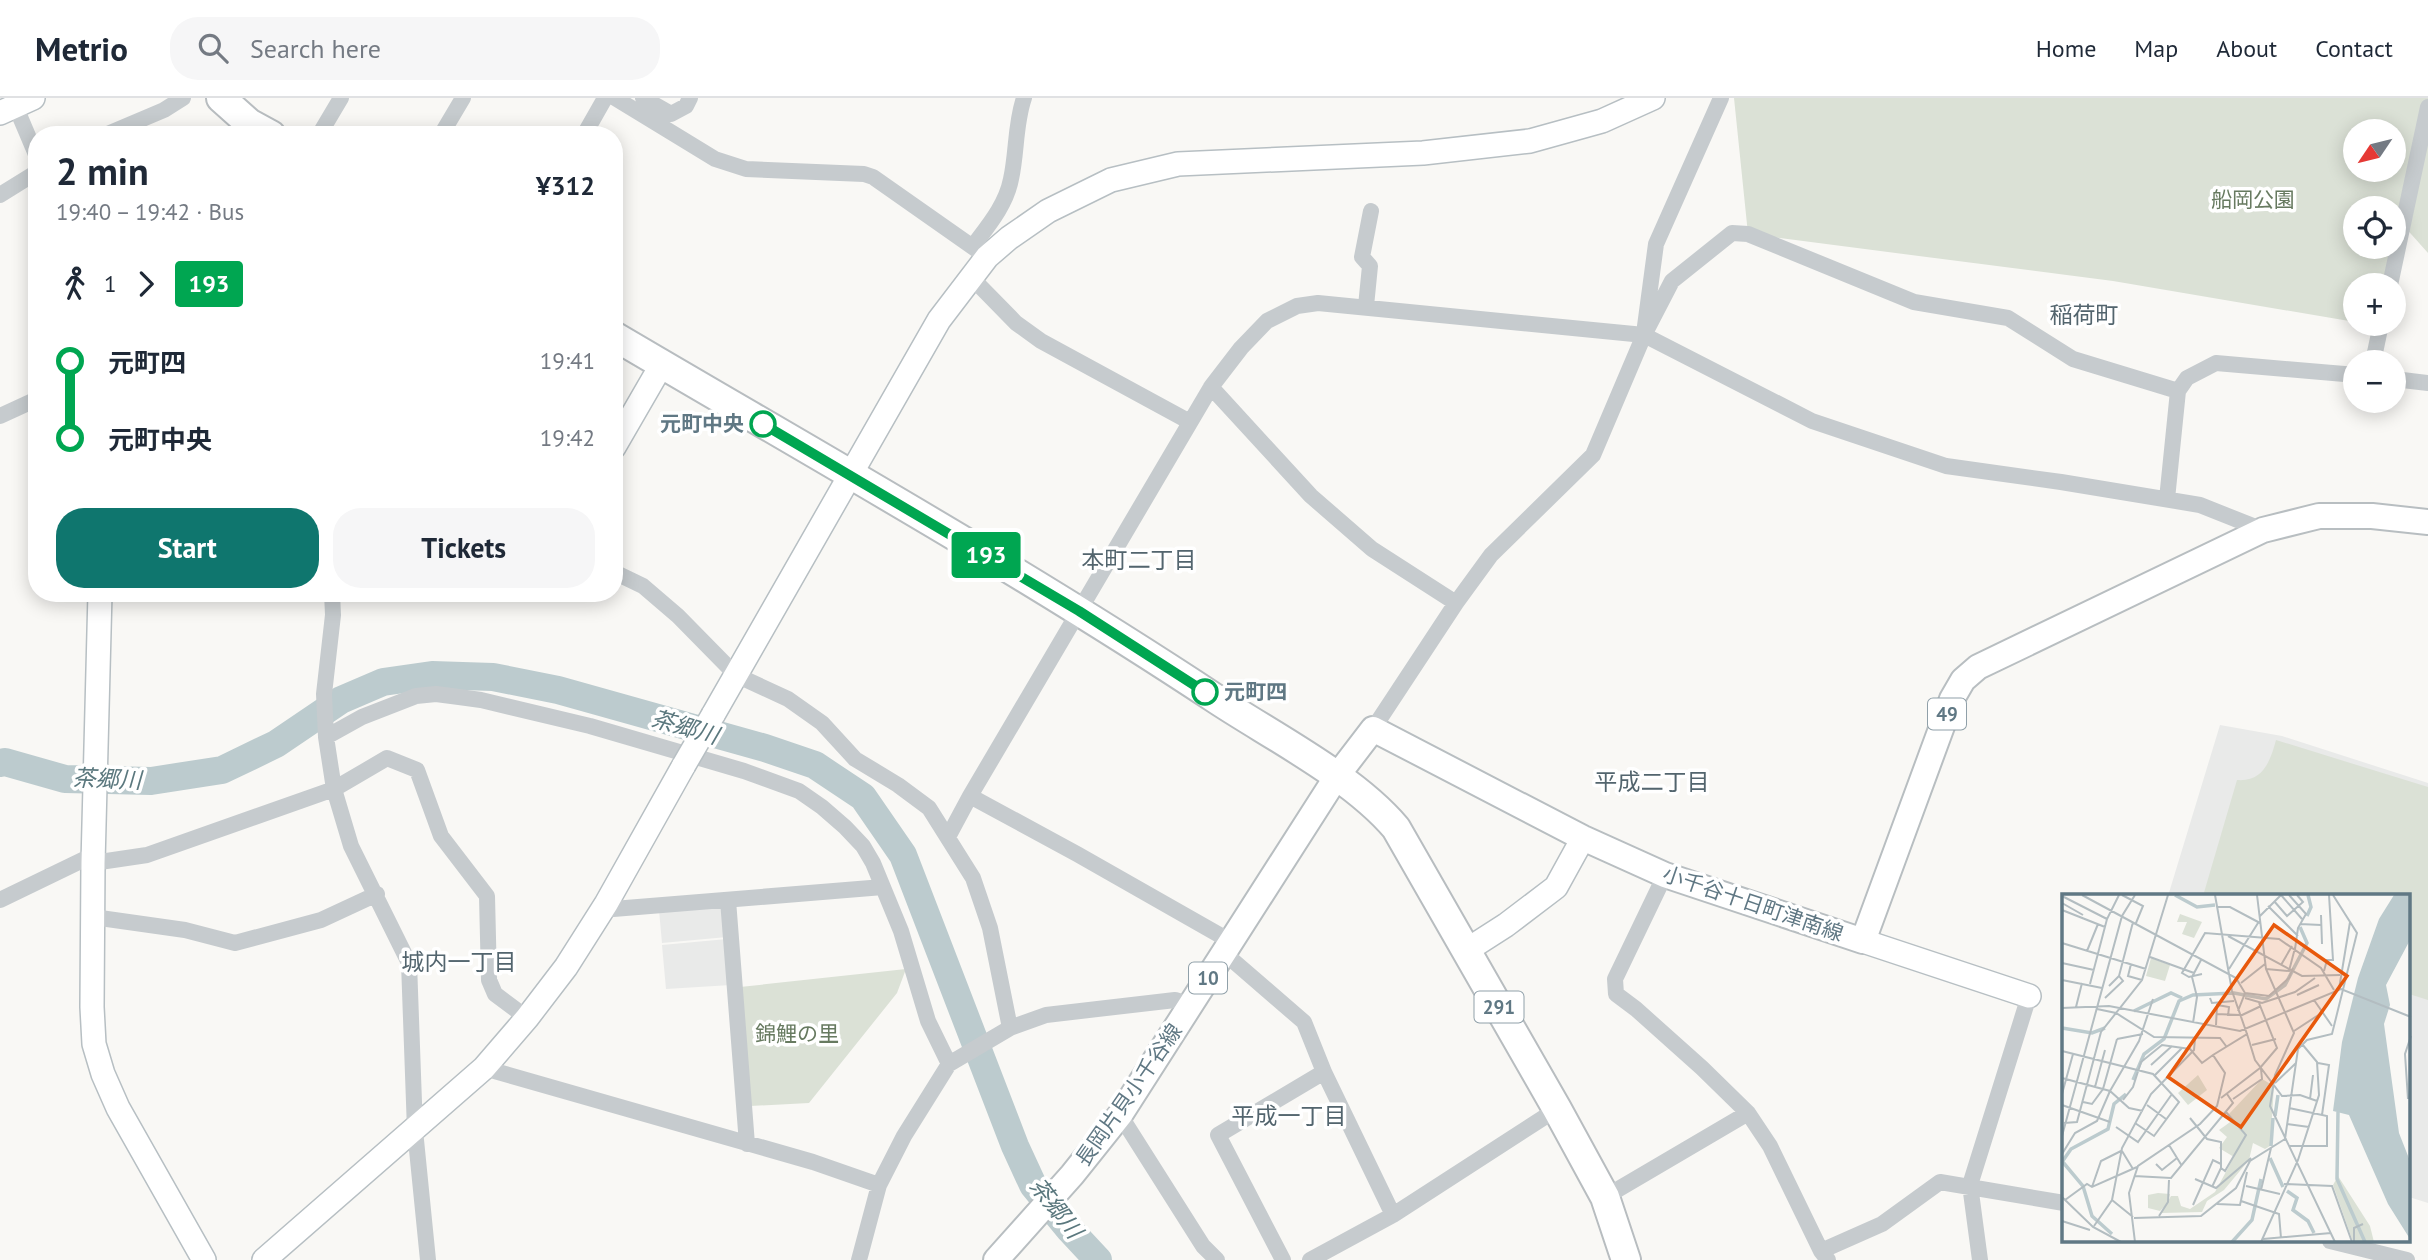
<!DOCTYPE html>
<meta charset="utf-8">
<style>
:root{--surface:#fff;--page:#f6f6f7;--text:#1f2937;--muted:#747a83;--line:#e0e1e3;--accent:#0f766e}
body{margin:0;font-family:"PT Sans","Noto Sans JP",sans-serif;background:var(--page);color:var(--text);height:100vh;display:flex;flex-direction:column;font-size:26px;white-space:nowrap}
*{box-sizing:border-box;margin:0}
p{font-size:23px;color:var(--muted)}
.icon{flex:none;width:38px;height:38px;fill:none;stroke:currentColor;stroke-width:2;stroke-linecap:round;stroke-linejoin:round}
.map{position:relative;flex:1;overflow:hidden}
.details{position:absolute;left:28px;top:28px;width:595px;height:476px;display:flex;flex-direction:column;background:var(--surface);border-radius:28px;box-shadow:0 4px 18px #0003}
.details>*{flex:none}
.badge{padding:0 14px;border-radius:5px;font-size:24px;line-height:46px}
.needle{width:46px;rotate:235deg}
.controls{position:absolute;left:2343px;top:21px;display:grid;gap:14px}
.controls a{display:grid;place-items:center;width:63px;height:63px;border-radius:50%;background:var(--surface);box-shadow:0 4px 18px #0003;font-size:35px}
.map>.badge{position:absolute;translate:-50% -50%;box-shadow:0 0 0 4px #fff}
.legs{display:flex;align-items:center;gap:10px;height:77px;padding:0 28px;font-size:23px}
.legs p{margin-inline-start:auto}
.summary{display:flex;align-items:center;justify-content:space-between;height:119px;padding:0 28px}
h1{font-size:38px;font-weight:700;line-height:52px}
.action{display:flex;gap:14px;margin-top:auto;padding:14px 28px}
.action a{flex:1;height:80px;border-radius:28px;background:var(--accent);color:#fff;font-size:28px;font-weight:700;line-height:80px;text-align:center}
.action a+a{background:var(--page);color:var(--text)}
ul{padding:0 28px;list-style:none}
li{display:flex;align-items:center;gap:24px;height:77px;font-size:26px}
li i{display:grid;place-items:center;width:10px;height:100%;margin:0 9px;background:currentColor}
li i::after{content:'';width:18px;height:18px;margin:-9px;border:5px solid;border-radius:50%;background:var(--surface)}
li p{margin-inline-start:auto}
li:first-child i{background:linear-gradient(#0000 50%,currentColor 0)}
li:last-child i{background:linear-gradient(currentColor 50%,#0000 0)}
header{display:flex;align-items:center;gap:42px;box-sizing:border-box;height:98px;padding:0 35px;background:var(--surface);border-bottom:2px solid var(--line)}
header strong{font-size:33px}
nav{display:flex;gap:38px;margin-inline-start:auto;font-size:24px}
.search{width:490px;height:63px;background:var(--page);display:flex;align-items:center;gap:18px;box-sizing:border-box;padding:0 24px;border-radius:28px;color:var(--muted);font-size:26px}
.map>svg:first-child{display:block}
.built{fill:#e9eae9}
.green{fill:#dbe1d6;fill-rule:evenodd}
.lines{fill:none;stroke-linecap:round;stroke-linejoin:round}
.river{stroke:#bccbce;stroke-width:28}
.secondary-casing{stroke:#b7bfc3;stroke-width:26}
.primary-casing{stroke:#b8bec1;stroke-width:28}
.highway-casing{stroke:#b8bdc0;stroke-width:32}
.street{stroke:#c6cbce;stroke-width:16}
.secondary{stroke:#fff;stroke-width:23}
.primary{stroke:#fff;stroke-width:24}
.highway{stroke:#fff;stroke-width:28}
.secondary-bridge-casing{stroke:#b7bfc3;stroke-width:26;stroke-linecap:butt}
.secondary-bridge{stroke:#fff;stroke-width:23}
.line-1-casing{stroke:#fff;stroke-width:16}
.line-1{stroke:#00a651;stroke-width:10}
.stop-1-dot{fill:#fff;stroke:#00a651;stroke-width:3.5}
.labels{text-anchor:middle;stroke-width:7;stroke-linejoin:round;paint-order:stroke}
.shield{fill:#fff;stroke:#90a0a9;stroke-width:2}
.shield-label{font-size:19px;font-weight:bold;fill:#607884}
.park-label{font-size:21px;fill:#677a60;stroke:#fff}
.stop-label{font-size:21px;font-weight:bold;fill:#607884;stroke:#fff;text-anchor:end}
.street-label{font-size:21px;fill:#607884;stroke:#fff}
.neighbourhood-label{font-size:23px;fill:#53656e;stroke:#fff}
.water-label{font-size:23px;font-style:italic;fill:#5b787e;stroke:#fff}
.inset-river{fill:none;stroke:#bccbce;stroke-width:3.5}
.inset-road{fill:none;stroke:#b3bdc1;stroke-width:2}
.view{fill:#e8590c;fill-opacity:0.15;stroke:#e8590c;stroke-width:3.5}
.inset-edge{fill:none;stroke:#607884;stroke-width:3.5}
</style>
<header>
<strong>Metrio</strong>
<div class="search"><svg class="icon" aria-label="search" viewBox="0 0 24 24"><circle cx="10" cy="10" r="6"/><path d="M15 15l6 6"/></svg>Search here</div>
<nav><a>Home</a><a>Map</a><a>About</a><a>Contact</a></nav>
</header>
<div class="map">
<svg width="2428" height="1162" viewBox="0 0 2428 1162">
<rect width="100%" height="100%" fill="#f9f8f5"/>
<path class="built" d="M2220,627L2282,638L2428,685V1105L2409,1099V798H2168Z
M724,808L727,839L662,845L659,812Z
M727,841L731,887L666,891L662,847Z"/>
<path class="green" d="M1734,0H2428V155L2403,127L2390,187H2356L2355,224L2113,183L1748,136ZM2356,33H2394V72H2356ZM2356,110H2394V149H2356Z
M2276,642L2428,689V902L2409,896V798H2203L2237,682C2263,684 2270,664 2276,642Z
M906,871L897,895L809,1005L750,1008L740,889Z"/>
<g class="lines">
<path class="river" d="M0,665L5,664L65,681L151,683L222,672L276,646L341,602L383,584L432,577L493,579L558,592L765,650L815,667L863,699L903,757L1015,1048L1033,1087L1070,1132L1098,1162"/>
<g class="secondary-casing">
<path id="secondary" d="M0,15L33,0
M614,349L662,266
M100,495L93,765L92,909L94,946L103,976L118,1010L204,1162
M713,617L939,222L987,159L1009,140L1048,113L1111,82L1178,66L1423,55L1530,43L1602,23L1653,0
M1863,843L2029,898
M1467,852L1506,827L1556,789L1583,740
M264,1162L484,970L527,920L566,869L606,806L684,667"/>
</g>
<g class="primary-casing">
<path id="primary" d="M996,1162L1072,1077L1120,1017L1337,678L1373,631L1583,740L1665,777L1863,843L1952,601L1963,582L1978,569L2263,432L2319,418H2372L2428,424"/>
</g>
<g class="highway-casing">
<path id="highway" d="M221,0L249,25L271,37
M614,238C816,357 1021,472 1216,601C1272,638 1353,679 1396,730L1557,1011L1605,1099L1626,1162"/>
</g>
<path class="street" d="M12,0L37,59
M615,0L715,61L746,71L864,76L873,79L987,159
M643,0L671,16L686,8L690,0
M105,37L164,12L183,0
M319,37L341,0
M441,37L463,0
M584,37L605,0
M0,97L37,74
M973,148C988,128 1006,107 1011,81C1017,54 1015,26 1024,0
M971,179L1016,225L1041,243L1190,324
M2390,187L2428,9
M1366,208L1370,168L1362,159L1371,113
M1645,228L1656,146L1721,0
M2373,264L2381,226
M2394,281L2428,285
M1211,289L1311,398L1372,451L1456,505
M0,318L37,301
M2167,401L2178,293L2187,280L2216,265L2356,277
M614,474L643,488L678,518L736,577L788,601L822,625L855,661L898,687L929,710L973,780L990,830L1010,930
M332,495L333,517L324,596L326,639L334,691L351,748L409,865L415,1032L428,1162
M1373,631L1456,505L1491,457L1593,357L1644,237L1672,183L1732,135L1748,136L1914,204L2008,220L2073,261L2178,293
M326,639L362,619L416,598L436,596L459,599L481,602L590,628L744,673L799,693L822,709L845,729L863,748L873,765L901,833L928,923L949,966
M970,698L1077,756L1230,843
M948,739L970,698L1211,289L1241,250L1267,223L1297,208L1318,205L1644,237L1812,323L1946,368L2061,384L2200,407L2263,432
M93,765L147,757L334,691L387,660L417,672L441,738L487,798L489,882L495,896L527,920
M1665,777L1615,881L1616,896L1636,911L1702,970L1748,1015L1770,1048L1821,1153L1828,1162
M0,802L93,757
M728,802L747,1046
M601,812L883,789
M93,819L185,832L235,845L321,822L377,796
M1223,854L1304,924L1324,974L1393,1117
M484,970L813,1064L879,1087
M1120,1017L1203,1148L1217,1162
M1605,1099L1748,1015
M2330,1143L2407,1162
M1821,1153L1882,1126L1940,1084L2064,1105
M859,1162L879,1087L904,1038L949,966L1010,930L1046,917L1175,902L1192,907
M1283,1162L1218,1037L1324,974
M1310,1162L1393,1117L1557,1011
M1980,1162L1970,1087L2029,898"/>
<use href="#secondary" class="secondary"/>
<use href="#primary" class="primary"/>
<use href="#highway" class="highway"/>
<g class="secondary-bridge-casing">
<path id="secondary-bridge" d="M684,667L713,617"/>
</g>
<use href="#secondary-bridge" class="secondary-bridge"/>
</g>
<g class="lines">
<g class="line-1-casing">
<path id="line-1" d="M763,326L1079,513L1205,594"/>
</g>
<use href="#line-1" class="line-1"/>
</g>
<g class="stop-1-dot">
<circle cx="763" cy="326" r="12"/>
<circle cx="1205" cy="594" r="12"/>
</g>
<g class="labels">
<g class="shield">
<rect x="1928" y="600.5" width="38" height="31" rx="5"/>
<rect x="1189" y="864.5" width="38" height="31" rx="5"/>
<rect x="1474.5" y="893.5" width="49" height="31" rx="5"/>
</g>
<g class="shield-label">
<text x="1947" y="623">49</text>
<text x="1208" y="887">10</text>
<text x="1499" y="916">291</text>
</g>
<g class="park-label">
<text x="2253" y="109">船岡公園</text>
<text x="797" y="943">錦鯉の里</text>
</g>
<g class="stop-label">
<text x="744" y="333">元町中央</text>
<text x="1224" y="601" text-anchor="start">元町四</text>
</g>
<g class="street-label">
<text transform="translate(1753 806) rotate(19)" y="7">小千谷十日町津南線</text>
<text transform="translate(1129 997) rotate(-55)" y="7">長岡片貝小千谷線</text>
</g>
<g class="neighbourhood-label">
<text x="2084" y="225">稲荷町</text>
<text x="1139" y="470">本町二丁目</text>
<text x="1652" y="692">平成二丁目</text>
<text x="459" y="872">城内一丁目</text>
<text x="1289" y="1026">平成一丁目</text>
</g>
<g class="water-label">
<text transform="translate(685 629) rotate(16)" y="8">茶郷川</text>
<text transform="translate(107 681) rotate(2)" y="8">茶郷川</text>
<text transform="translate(1056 1110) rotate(52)" y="8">茶郷川</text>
</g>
</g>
<g transform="translate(2062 796)">
<rect width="348" height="348" fill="#f9f8f5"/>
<path d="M118,20L140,28L132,44L120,40L125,28H115ZM89,64L108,71L103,87L84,82ZM136,181L145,196L126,211L116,199ZM200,185L212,192L208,252L203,255L191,249L187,266L162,296L145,307L140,318L99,319L109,302H116L119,312L128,315L153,298L172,263L157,254L165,243L157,236L171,226L167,220ZM276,282L308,332L312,348H291L271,291ZM96,299L108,300L106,309L98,317L86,314V301Z" fill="#dbe1d6"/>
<path d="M332,1H348V46L324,91L328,111L322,130L337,239L348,267V345L326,310L287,221L271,217L280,148L296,84L317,25Z" fill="#bccbce"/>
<path class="inset-river" d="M113,1L135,13L153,11M245,22L249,13L246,1M72,117L109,99L120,104M0,134L30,139L43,134M71,186L82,160L102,145L117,107L131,101L172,99L204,105L223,91L245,49L238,33M276,218L275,285L303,348M213,222L216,201M209,252L211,224M208,264L221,293M0,267L21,292L30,322L50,340M0,268L9,255L46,235L52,210L64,200M225,297L235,304L231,316L246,327L252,339M170,348L190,326L199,285"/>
<path class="inset-road" d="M20,1L174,84L183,99L176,117M60,1L81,12L74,29M195,1L204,75L232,139L213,181L208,212L273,348M219,1L240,25M227,1L244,20L236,34L233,55M0,2L45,25M212,7L225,22L241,8L235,1M0,9L21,21M206,12L236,42M155,13H168L198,29M0,16L43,33M259,21L260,50M198,22L219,1M238,30L259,31M166,42L240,82L278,81M0,49L84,75M25,57L36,30M88,63L132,79M0,69L32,76M69,70L66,82L80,86M219,71L230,52M167,75L196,29M204,75L227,77L233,54M262,77L265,66H271L267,1M140,80L127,83L120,79L143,39L217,45L259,74L272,96M0,86L40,94M179,89L203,70M28,90L45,25L57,1M47,92L57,82L71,28M277,95L288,28M183,99L207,102L227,84L231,74M235,101L257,91M43,104L61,87L57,82M148,104L150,109L172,107M183,104L200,109L233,98L253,84M252,106L270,132M14,113L20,89M0,114L47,112L178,137L279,95L349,123M35,115L54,119L92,143L158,144L164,152M154,120L178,121M178,122L199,112M131,129L135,103L130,83L139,66M154,131L155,111L167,113L166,122M232,137L258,120M185,140L193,166L220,202L238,201L255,207M55,145L81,140M190,151L214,145M0,157L91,180L117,208L92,242L73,229M256,169L267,171L260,221M89,171L110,152M93,181L120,154M0,184L48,197L67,214L81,217M213,189L234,169M33,193L43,156M48,197L77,147L91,105M0,200L11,160M159,204L198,174L215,154L197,109M171,205L200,185L199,175M248,205L251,181M346,205L343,160L349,142M61,206L71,193L79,168L100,151L128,155L140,169L151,161M21,208L30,210L41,195L55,145M0,211L48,228M85,211L104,225M128,224L145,245L159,248V274L150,293M2,229L15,228L39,138L80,86L106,1M225,230L247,233M54,233L76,248L110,200M0,242L60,22L73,1M107,251L120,272M227,252H265V222L227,214M60,257L71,275M0,260L13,239L35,227L48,197M94,270L100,276L115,264M159,274L163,277L184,241L164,218M72,282L109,284L171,209L165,200M133,285L154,294L189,264M222,290L270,292L290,348M184,292L218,300M30,293L39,267L59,257M199,296L209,254M0,303L31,333L59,348M3,306L25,290L30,293L75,273M50,306L71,323M179,307L217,320L219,344M155,310L178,311L185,278M131,311L151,266L159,270M97,322L106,308L107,286M72,324L139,322L174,294L188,267L223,245L236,155L245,146L270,140L295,39L271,1M0,327L28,336M32,332L50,306L60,254L89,200L132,156L133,145M201,345L269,339M73,348L67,299L76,272L138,230L155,212L163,179L151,161L185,140L170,97L153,1M199,348L236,266L257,201L255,168L240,150M292,348V334L301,330"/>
<path class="view" d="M212,31L285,82L179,233L106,183Z"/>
<rect width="348" height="348" class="inset-edge"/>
</g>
</svg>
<div class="controls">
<a><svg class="needle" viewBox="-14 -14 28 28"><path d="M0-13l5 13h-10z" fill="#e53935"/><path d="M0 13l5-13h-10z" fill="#747a83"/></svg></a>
<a><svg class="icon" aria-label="locate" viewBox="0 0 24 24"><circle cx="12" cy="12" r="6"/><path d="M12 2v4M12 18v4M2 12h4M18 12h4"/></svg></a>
<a>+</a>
<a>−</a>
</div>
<b class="badge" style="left:986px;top:457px;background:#00a651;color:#fff">193</b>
<section class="details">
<div class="summary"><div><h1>2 min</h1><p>19:40 – 19:42 · Bus</p></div><b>¥312</b></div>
<div class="legs"><svg class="icon" aria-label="walk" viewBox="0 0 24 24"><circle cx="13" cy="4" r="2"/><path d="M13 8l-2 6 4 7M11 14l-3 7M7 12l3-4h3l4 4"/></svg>1<svg class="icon" aria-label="forward" viewBox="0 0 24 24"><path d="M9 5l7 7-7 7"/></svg><b class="badge" style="background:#00a651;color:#fff">193</b></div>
<ul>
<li><i style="color:#00a651"></i><b>元町四</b><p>19:41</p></li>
<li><i style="color:#00a651"></i><b>元町中央</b><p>19:42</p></li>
</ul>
<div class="action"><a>Start</a><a>Tickets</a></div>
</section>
</div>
